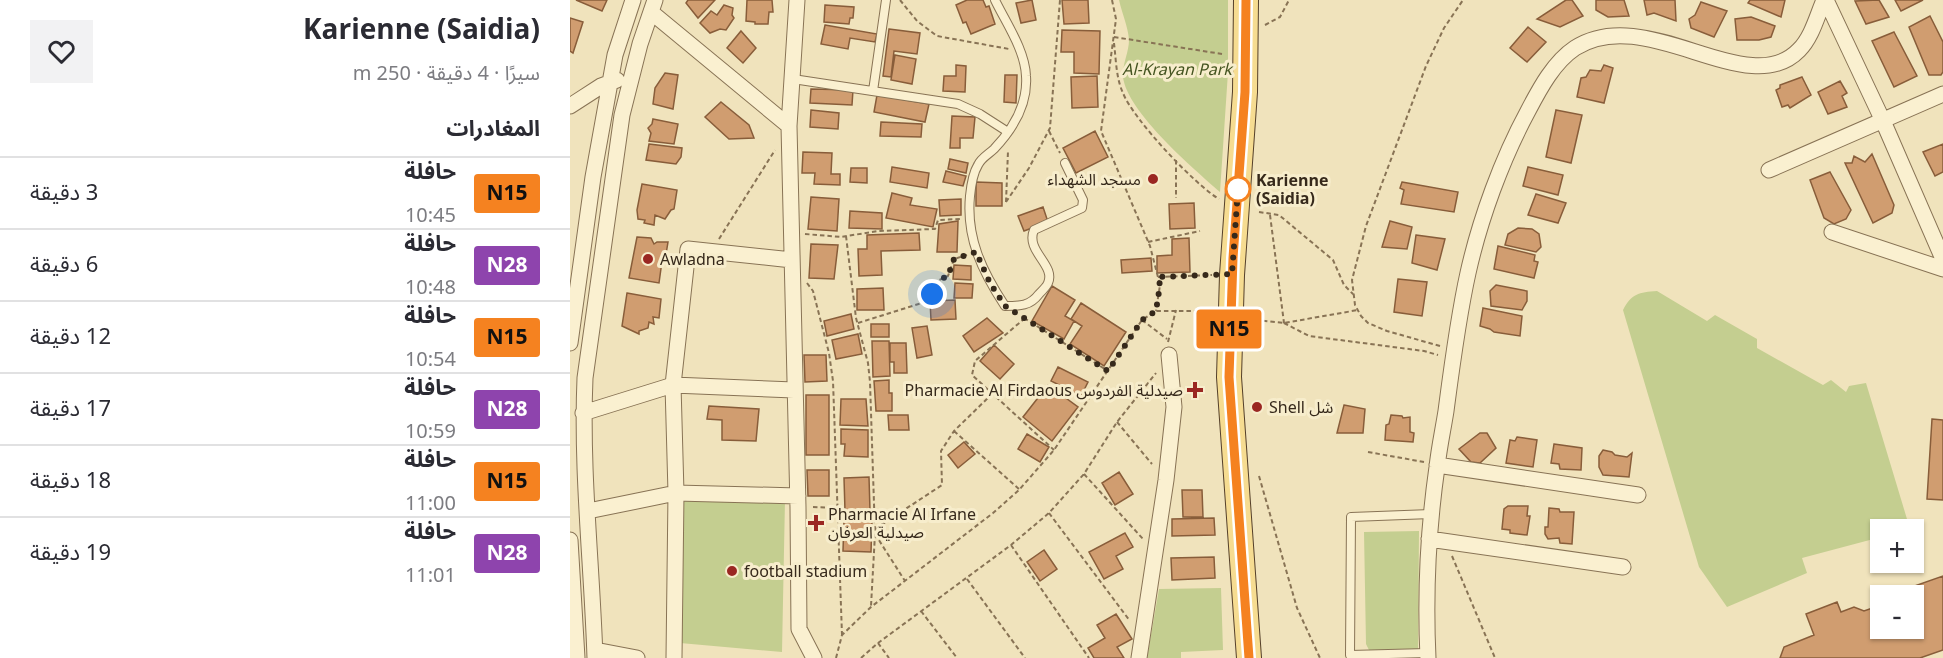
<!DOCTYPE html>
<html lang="ar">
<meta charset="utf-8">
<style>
:root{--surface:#fff;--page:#f2f2f3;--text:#2b2b33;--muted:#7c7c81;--line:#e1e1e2}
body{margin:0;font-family:Georgia,"Noto Sans Arabic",serif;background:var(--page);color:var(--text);direction:rtl;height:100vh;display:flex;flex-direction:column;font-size:22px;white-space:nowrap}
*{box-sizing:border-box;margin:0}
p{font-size:20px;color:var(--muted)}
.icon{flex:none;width:33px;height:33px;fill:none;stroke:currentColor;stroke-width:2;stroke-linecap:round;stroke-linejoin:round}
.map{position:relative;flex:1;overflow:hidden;direction:ltr}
.sheet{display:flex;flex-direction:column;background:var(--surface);width:570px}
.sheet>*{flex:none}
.badge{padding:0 12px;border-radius:4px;font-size:21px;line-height:39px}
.controls{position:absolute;left:1300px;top:519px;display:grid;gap:12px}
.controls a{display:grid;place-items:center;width:54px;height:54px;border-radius:0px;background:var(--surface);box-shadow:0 2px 4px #0004;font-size:30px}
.you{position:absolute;width:30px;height:30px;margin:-15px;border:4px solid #fff;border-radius:50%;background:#1a73e8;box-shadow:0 0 0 9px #1a73e833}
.map>.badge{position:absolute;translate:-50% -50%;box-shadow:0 0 0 3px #fff}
h2{padding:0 30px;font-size:22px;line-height:54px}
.round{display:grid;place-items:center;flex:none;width:63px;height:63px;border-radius:0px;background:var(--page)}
.headline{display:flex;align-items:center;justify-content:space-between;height:102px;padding:0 30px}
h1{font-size:28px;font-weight:700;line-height:45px}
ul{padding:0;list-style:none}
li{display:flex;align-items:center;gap:18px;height:72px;padding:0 30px;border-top:2px solid var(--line)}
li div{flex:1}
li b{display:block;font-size:22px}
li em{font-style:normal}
li .badge{min-width:66px;font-weight:700;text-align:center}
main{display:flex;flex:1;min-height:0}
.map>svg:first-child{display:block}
.green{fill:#c4ce90}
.building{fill:#d09d70;stroke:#885d3a;stroke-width:1.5}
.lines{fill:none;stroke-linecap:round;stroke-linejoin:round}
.service-casing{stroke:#887355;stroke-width:10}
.minor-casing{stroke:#887355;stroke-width:17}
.primary-casing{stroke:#55402a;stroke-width:26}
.path{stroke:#887355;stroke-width:2;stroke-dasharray:4.5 3;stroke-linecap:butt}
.service{stroke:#faf0d0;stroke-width:8}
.minor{stroke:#faf0d0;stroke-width:15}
.primary{stroke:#f6dc91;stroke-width:24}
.line-casing{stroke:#fff;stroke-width:14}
.line{stroke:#f58220;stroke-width:9}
.walk{stroke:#36291b;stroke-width:6;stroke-dasharray:0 10.8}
.poi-dot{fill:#9a2722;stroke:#f7edcc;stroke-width:2}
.stop-dot{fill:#fff;stroke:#f58220;stroke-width:3}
.labels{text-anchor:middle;stroke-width:6;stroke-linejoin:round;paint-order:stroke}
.park-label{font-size:16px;font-style:italic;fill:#445420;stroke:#f7edcc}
.poi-label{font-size:16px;fill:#36291b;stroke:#f7edcc;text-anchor:start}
.stop-label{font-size:16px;font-weight:bold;fill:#36291b;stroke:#f7edcc;text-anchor:start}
</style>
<main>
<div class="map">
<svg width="1373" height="658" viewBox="0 0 1373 658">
<rect width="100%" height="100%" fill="#f0e3bc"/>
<path class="green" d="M549,0H658V72L650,192C624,169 557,112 553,77C552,65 559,52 559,40C558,27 552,13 549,0Z
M1087,291L1137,321L1145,315L1187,339V348L1253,385L1261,380L1276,392L1279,386L1296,383L1340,529L1311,530V537L1232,558L1237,573L1157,607L1129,567L1053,310C1061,294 1069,292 1087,291Z
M111,493L215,500L212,652L110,643Z
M849,531L848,650H799L796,644L794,532Z
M651,588L653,650L611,652V658H577L589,589Z"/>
<path class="building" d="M6,0H37L32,11Z
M118,0H145L128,18L116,3Z
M177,0H202L203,12H199L198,24H185V22L176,21Z
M397,0H413L416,7L419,6L425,24L401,34L396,22L393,23L386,5Z
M462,0L466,20L451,23L446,3Z
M492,0H518L519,23L494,24Z
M996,0H1002L1013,16L990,27L967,19Z
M1026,0H1054L1059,16L1038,17L1026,10Z
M1074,0H1105L1106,21L1084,13L1077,15Z
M1180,0H1215L1211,17L1178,3Z
M1309,0L1319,17L1296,24L1285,1Z
M1325,0H1353L1331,11Z
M1131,2L1157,11L1144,37L1121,28L1119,19L1125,15Z
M154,5L163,8L162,15L164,18L156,30L150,29L140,33L130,23L141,11L147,15Z
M255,5L284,7L283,18H280L279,24L254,22Z
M1360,16L1373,42V72L1371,75H1359L1339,27Z
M1181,17L1205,26L1201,37L1189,40H1167L1165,19Z
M0,18L13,22L3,53L0,51Z
M255,25L307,34L305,42L280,38L278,49L251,44Z
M958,27L976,42L957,62L940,48Z
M319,29L350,33L347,54L324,51L321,77L313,76Z
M492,30L530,31L529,74L504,73V52H491Z
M171,31L186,48L173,63L157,48Z
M1324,32L1347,76L1324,87L1302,41Z
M325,55L346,59L342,84L321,80Z
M386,65L396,66L395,92L373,91L374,76H386Z
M1034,65L1043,68L1034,103L1007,97L1011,78L1016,77L1020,70L1031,71Z
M95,73L108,75L103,109L83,104L85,88Z
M435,75H447L446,103L434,102Z
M527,76L528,107L502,108L501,77Z
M1232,77L1241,95L1220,108L1218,105L1212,107L1206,90L1210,88V85Z
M1270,81L1277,93L1272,96L1277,107L1258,114L1248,92Z
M241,89L283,90L282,105L240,103Z
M307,95L359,104L355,122L304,112Z
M151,102L179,125L184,138L159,139L135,117Z
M241,110L269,113L268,129L240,127Z
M986,110L1012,115L1001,163L976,157Z
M382,116L405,117L403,138H390V148H380Z
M83,119L108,124L104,144L79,141L81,133L78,128L82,124Z
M311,122L352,124L351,137L310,136Z
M525,131L538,157L506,173L493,148Z
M79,144L112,148L111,157L106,164L76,160Z
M1373,144V172L1365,176L1353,152Z
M233,152L262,153L261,174H270V185L244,184L245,173H232Z
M1302,154L1324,205L1322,213L1303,223L1275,163H1282L1284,156L1295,162Z
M380,159L398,163L396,173L378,169Z
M322,167L359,173L357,188L320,182Z
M958,167L993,175L988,195L953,186Z
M281,168H297V183L280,182Z
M376,171L396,176L393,186L373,182Z
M1260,172L1281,210L1276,219L1264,224L1254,218L1240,180Z
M406,182L432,183V206H406Z
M832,182L888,192L884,212L831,204L834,190L830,188Z
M72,184L107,190L104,209L101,210L95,219L85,215L84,225L74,223L75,220L68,219L67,210Z
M322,193L342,198L340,205L367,209L363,227L316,218Z
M966,194L996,203L988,223L958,215Z
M241,197L269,199L267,231L238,229Z
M391,199V215L370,216L369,200Z
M624,203L625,228L600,229L599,204Z
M473,207L478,222L454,231L448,216Z
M280,211L312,213V229L279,228Z
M388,221L387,252H367L369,224Z
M820,221L842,227L837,249L812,247Z
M948,228L962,229L969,234L971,247L966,252L935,245L938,234Z
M349,233L350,250L311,251L312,275L289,276L288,249H297V235Z
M846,235L875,239L867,270L842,263Z
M67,237L81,238L84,244L87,242H98L96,254H93L89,283L59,278Z
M619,238L620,272L587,273V256L602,255V239Z
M241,244L268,245L264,279L239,278Z
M928,246L965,255L964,261L968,262L964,278L924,269Z
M581,258L582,271L552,273L551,260Z
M384,265L401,266V280L383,279Z
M828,279L857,282L852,316L824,312Z
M385,283L403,284L402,298H384Z
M926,285L957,291V301L952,310L921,306L920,291Z
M482,286L505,300L495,316L504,321L494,339L462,321Z
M313,288L314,310H287V289Z
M57,293L91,299L89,318L83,317L84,324L79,322L78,328L69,331V334L52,326Z
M385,300L386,319L361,320L360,301Z
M511,303L556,332L534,366L500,344L512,326L501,319Z
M913,308L952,316L950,336L924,332L920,329L910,326Z
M281,314L284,329L257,336L254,321Z
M417,318L433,333L404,352L393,336Z
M301,324H319V337H301Z
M357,326L362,355L347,358L342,328Z
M288,334L292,354L266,359L262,340Z
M302,341H319L320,376L303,377Z
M320,343H336L337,373H324V362H320Z
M424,345L444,364L430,379L410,361Z
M234,355H256L257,381L235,382Z
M488,367L518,382L511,396L481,381Z
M319,380V393H322V411H306L304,381Z
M478,385L508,407L482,441L453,417Z
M236,395H259V455H236Z
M271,399H296L298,426L270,425Z
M774,405L795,409L793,433H767Z
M139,406L189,409L186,441L152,440V420L137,419Z
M318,415H338L339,430H319Z
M821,415L832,416L833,418L840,417V432L844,433L843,442L815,440L816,425L819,424Z
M1362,419L1373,420V500L1357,499Z
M271,429L298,430V457L274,456L275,444H271Z
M910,433H917L926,448L910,463L901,462L889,449Z
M457,434L479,447L470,462L448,449Z
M947,437L967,440L963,467L936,463L940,440L945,441Z
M394,442L405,454L388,468L378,455Z
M984,444L1012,448L1011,470L990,469L989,464L981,463Z
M1033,450L1042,452L1045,455L1057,457L1062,453L1059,477L1033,475L1029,467V456Z
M237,470H259V496H238Z
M549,472L563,494L545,505L532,483Z
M299,477L300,511H275L274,478Z
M612,490H632L633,517H613Z
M938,506H958L957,516H960L957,535L940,533V530L932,529L934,509Z
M979,508L989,509L990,512H1004L1002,544L990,543L989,538L978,539L975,534V527H978Z
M644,518L645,535L602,536V519Z
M274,520L302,522L301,552L273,551Z
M555,533L563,547L546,556L553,569L534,579L519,552Z
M474,550L487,569L470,581L457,562Z
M644,557L645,578L602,580L601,558Z
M1373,576V650L1350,658H1210L1214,647L1244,635L1236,614L1267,602L1271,612L1284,607L1294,611L1311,605V628H1344V596L1319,595Z
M546,614L562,639L547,647L554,658H524L518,648L535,638L527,625Z"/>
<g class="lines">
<g class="service-casing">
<path id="service" d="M425,0C436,23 455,50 456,76C458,104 443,129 424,149C419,154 411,158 408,165C403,173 401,186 400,196C396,238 412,271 435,306C450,306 460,306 469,294C472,291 477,286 478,283C486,265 455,251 464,230L512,208L513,200L495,163
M223,79L388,104L410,114L438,132
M303,91L316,0
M857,653L780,655L781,517L861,514"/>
</g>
<g class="minor-casing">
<path id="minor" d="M227,0L219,126L228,507L229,629L244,658
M1256,0L1313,121L1373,259
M81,12L219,126
M0,106L31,86L47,80
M1199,170L1373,94
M1262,232L1373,269
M0,343L23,177L45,55L63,0
M13,413L103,385L224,390
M867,465L1068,495
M18,511L106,493L228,496
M859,539L1053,567
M0,540L7,658
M25,650L67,658
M25,658C22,565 11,471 15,378L52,115L70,44L85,0
M104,658L106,493L103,385L118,249L222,260
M569,658L596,480L604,407L599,355
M858,658C855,594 858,530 867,467C869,448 873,430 876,411C882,365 888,318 898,273C910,219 932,159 958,111C970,88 984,62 1005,48C1076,2 1178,103 1229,50C1242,37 1247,16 1254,0"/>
</g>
<g class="primary-casing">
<path id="primary" d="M676,0L675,92L662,275L659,377L679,658"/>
</g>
<path class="path" d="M330,0L347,21L367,36L439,49
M542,0L546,19L531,131L580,246L590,285L586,311
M695,25L710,17L719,0
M544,37L652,54
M544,43C546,59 546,78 553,93C563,119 625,185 649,199
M479,131L490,153
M606,160V198
M436,202L459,168L480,128L490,0
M436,202L438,151
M689,212L709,215L763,260L774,285L783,294
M700,215L714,323
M235,234L271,237L308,231L365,229L368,220L390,219
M276,236L286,318L298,363L300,382L305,534L301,606
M149,239L205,150
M578,242L630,231
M588,277L642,275
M237,283L243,291L259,353L263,381L272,635
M454,318L538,371
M455,318L405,361L402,375L484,450
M678,319L714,323L788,310
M572,320L597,339
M288,323L355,302L362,294L367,281L378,276L384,259L397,255
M714,323L739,336L854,351L868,355
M598,342L606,310
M870,346L817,331L798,323L791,316L785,305L782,280L796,226L856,66L874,28L893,0
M547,422L582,464
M384,431L449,489
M798,452L854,462
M514,474L573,539
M689,476L727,608L750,658
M243,507L267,508
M479,513L560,621
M305,529L372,485L371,451L384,431L422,394
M305,534L335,581
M441,545L519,658
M882,556L925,658
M397,579L455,658
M351,611L387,658
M308,643L319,658
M266,658L272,635L301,607L423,513L449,490L484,450L572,320L586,311H632L643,314
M291,658L308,643L441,545L479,513L514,474L547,422L586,373"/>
<use href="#service" class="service"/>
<use href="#minor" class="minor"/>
<use href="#primary" class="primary"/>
</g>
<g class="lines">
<g class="line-casing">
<path id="line" d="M676,0L675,92L663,258L659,377L679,658"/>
</g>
<use href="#line" class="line"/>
<path class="walk" d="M362,294L367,281L378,276L384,259L406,252L420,283L435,306L538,371L572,320L586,311L590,285L588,277L662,274L668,189"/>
</g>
<g class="poi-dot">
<circle cx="583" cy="179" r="6"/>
<circle cx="78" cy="259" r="6"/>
<path d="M622 381h6v6h6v6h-6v6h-6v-6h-6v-6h6z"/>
<circle cx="687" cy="407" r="6"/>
<path d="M243 514h6v6h6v6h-6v6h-6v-6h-6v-6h6z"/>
<circle cx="162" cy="571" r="6"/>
</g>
<circle class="stop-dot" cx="668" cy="189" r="12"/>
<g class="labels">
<g class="park-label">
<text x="607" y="75">Al-Krayan Park</text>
</g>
<g class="poi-label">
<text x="571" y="185" text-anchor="end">مسجد الشهداء</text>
<text x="90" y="265">Awladna</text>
<text x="613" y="396" text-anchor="end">Pharmacie Al Firdaous صيدلية الفردوس</text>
<text x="699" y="413">Shell شل</text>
<text x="258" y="520">Pharmacie Al Irfane<tspan x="258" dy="18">صيدلية العرفان</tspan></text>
<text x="174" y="577">football stadium</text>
</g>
<g class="stop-label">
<text x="686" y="186">Karienne<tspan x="686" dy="18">(Saidia)</tspan></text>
</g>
</g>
</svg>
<div class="controls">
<a>+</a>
<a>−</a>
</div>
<div class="you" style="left:362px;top:294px"></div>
<b class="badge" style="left:659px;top:329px;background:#f58220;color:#111">N15</b>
</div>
<section class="sheet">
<div class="headline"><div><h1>Karienne (Saidia)</h1><p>سيرًا · 4 دقيقة · 250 m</p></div><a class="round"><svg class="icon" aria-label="heart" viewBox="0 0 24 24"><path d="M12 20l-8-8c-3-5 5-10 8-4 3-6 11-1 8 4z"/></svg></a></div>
<h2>المغادرات</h2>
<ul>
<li><span class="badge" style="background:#f58220;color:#111">N15</span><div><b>حافلة</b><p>10:45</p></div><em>3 دقيقة</em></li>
<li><span class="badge" style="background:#8e44ad;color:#fff">N28</span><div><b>حافلة</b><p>10:48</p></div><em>6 دقيقة</em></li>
<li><span class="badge" style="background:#f58220;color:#111">N15</span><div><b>حافلة</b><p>10:54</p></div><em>12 دقيقة</em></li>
<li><span class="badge" style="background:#8e44ad;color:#fff">N28</span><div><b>حافلة</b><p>10:59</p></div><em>17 دقيقة</em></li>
<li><span class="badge" style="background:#f58220;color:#111">N15</span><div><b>حافلة</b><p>11:00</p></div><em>18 دقيقة</em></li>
<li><span class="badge" style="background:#8e44ad;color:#fff">N28</span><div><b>حافلة</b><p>11:01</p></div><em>19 دقيقة</em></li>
</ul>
</section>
</main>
